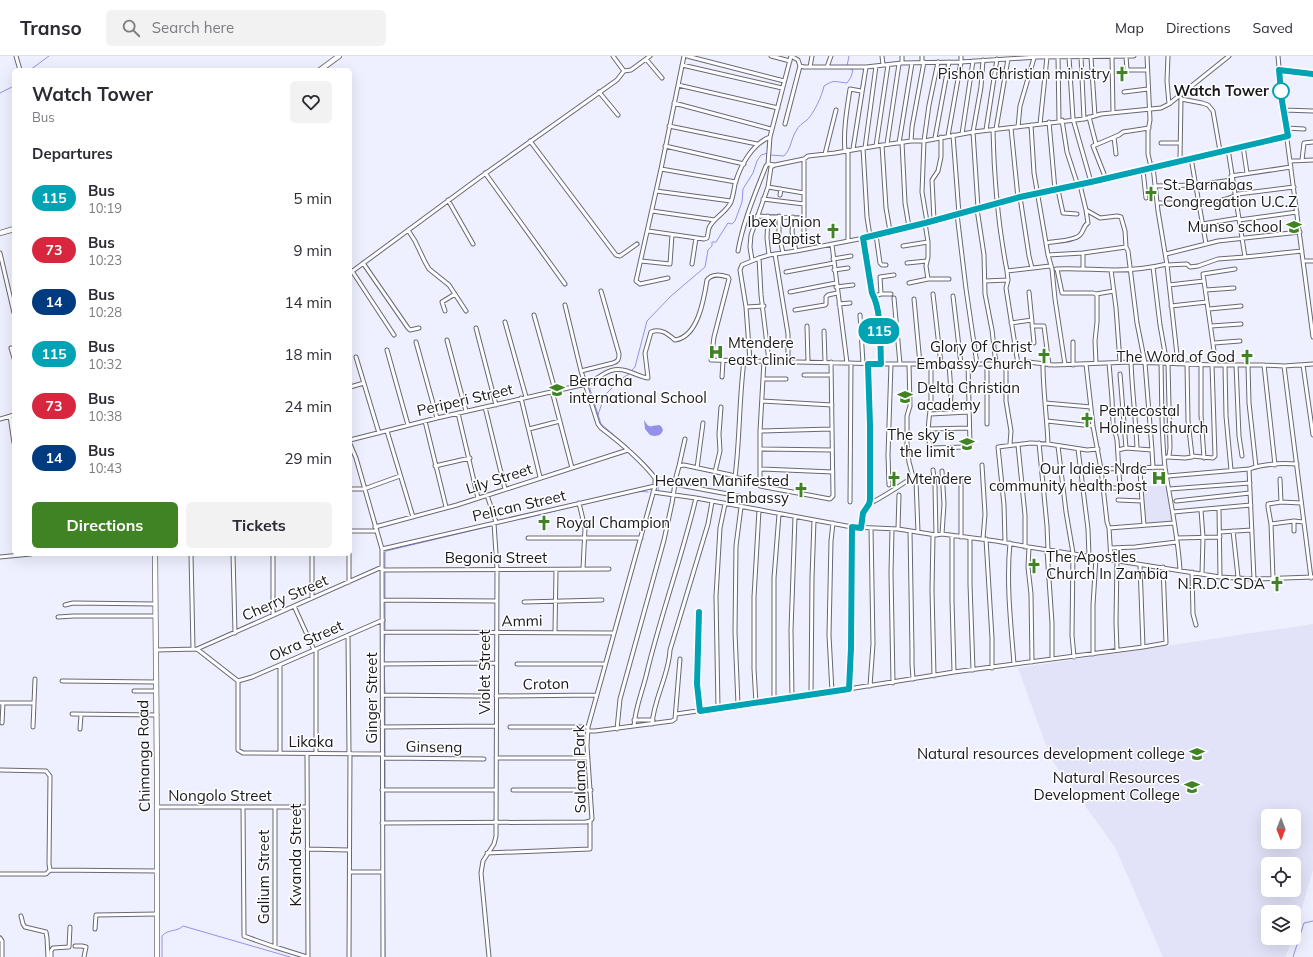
<!DOCTYPE html>
<style>
:root{--surface:#fff;--page:#f2f2f3;--text:#2b2b33;--muted:#7c7c81;--line:#e1e1e2;--accent:#408325}
body{margin:0;font-family:Mulish,sans-serif;background:var(--page);color:var(--text);height:100vh;display:flex;flex-direction:column;font-size:15px;white-space:nowrap}
*{box-sizing:border-box;margin:0}
p{font-size:13px;color:var(--muted)}
.icon{flex:none;width:22px;height:22px;fill:none;stroke:currentColor;stroke-width:2;stroke-linecap:round;stroke-linejoin:round}
.map{position:relative;flex:1;overflow:hidden}
.details{position:absolute;left:12px;top:12px;width:340px;height:488px;display:flex;flex-direction:column;background:var(--surface);border-radius:6px;box-shadow:0 4px 16px #0002}
.details>*{flex:none}
.badge{padding:0 8px;border-radius:13px;font-size:14px;line-height:26px}
.needle{width:26px;rotate:180deg}
.fabs{position:absolute;left:1261px;top:753px;display:grid;gap:8px}
.fabs a{display:grid;place-items:center;width:40px;height:40px;border-radius:6px;background:var(--surface);box-shadow:0 4px 16px #0002;font-size:20px}
.map>.badge{position:absolute;translate:-50% -50%;box-shadow:0 0 0 2px #fff}
h2{padding:0 20px;font-size:15px;line-height:36px}
.round{display:grid;place-items:center;flex:none;width:42px;height:42px;border-radius:6px;background:var(--page)}
.summary{display:flex;align-items:center;justify-content:space-between;height:68px;padding:0 20px}
h1{font-size:19px;font-weight:700;line-height:30px}
.primary-button{display:flex;gap:8px;margin-top:auto;padding:8px 20px}
.primary-button a{flex:1;height:46px;border-radius:6px;background:var(--accent);color:#fff;font-size:16px;font-weight:700;line-height:46px;text-align:center}
.primary-button a+a{background:var(--page);color:var(--text)}
ul{padding:0;list-style:none}
li{display:flex;align-items:center;gap:12px;height:52px;padding:0 20px}
li div{flex:1}
li b{display:block;font-size:15px}
li em{font-style:normal}
li .badge{min-width:44px;font-weight:700;text-align:center}
header{display:flex;align-items:center;gap:24px;box-sizing:border-box;height:56px;padding:0 20px;background:var(--surface);border-bottom:1px solid var(--line)}
header strong{font-size:19px}
nav{display:flex;gap:22px;margin-inline-start:auto;font-size:14px}
.search{width:280px;height:36px;background:var(--page);display:flex;align-items:center;gap:10px;box-sizing:border-box;padding:0 14px;border-radius:6px;color:var(--muted);font-size:15px}
.map>svg:first-child{display:block}
.built{fill:#e2e2f8;fill-rule:evenodd}
.water{fill:#9591e9}
.lines{fill:none;stroke-linecap:round;stroke-linejoin:round}
.stream{stroke:#9591e9;stroke-width:1}
.street-casing{stroke:#686875;stroke-width:5}
.secondary-casing{stroke:#686875;stroke-width:6}
.street{stroke:#fff;stroke-width:3}
.secondary{stroke:#fff;stroke-width:4.5}
.line-casing{stroke:#fff;stroke-width:9}
.line{stroke:#00a3b4;stroke-width:6}
.stop-dot{fill:#fff;stroke:#00a3b4;stroke-width:2}
.labels{text-anchor:middle;stroke-width:3;stroke-linejoin:round;paint-order:stroke}
.poi-label{font-size:15px;fill:#18181d;stroke:#fff;text-anchor:end}
.stop-label{font-size:15px;font-weight:bold;fill:#18181d;stroke:#fff;text-anchor:end}
.street-label{font-size:15px;fill:#18181d;stroke:#fff}
</style>
<header>
<strong>Transo</strong>
<div class="search"><svg class="icon" aria-label="search" viewBox="0 0 24 24"><circle cx="10" cy="10" r="6"/><path d="M15 15l6 6"/></svg>Search here</div>
<nav><a>Map</a><a>Directions</a><a>Saved</a></nav>
</header>
<div class="map">
<svg width="1313" height="901" viewBox="0 0 1313 901">
<rect width="100%" height="100%" fill="#eff0ff"/>
<path class="built" d="M1168,429L1174,467L1144,468L1142,431Z
M1313,568V814L1294,878V856H1268V882H1293L1285,901H1163L1115,791L1051,703L1018,612ZM1268,760H1294V786H1268ZM1268,808H1294V834H1268Z"/>
<path class="water" d="M644,364C650,373 648,370 659,369L661,370L663,374C661,380 656,381 650,379L645,373Z"/>
<g class="lines">
<path class="stream" d="M30,14L49,0
M0,37L14,30
M770,99L784,100C791,93 791,83 796,75C798,70 803,67 807,64C814,57 822,40 824,30C835,23 835,26 847,27L851,21L853,14L848,12L847,10L849,0
M632,314L635,311L647,265L671,240L705,211L708,194L712,190V186H716L728,167L732,168L735,165L742,146L743,133L753,117L757,105L761,99L768,97
M589,330L601,368L629,392
M606,338L621,323L629,318
M598,359L604,341
M633,396C643,406 661,418 658,435
M581,449C597,445 634,433 648,436
M522,463L575,450
M385,511V497L386,495L491,470
M385,516V543
M385,547V573
M384,606L385,579
M384,611L385,637
M385,642V668
M385,700V674
M385,731V706
M385,737V764
M384,769L385,901
M162,901V880C168,873 177,876 183,870L290,901
M1293,901L1304,867L1313,865"/>
<g class="street-casing">
<path id="street" d="M16,0L20,14
M687,0L784,25
M771,0L790,5
M791,0L798,4L800,10L804,11H866L902,7L961,6L1038,1L1134,0
M882,0L883,9
M902,0V7
M922,0V7
M1058,0L1059,65
M1126,0L1127,14H1147
M1147,0L1150,64L1148,75V98L1151,111
M1168,0L1167,25L1169,48
M1278,0L1282,45L1313,281
M1069,1L1073,63L1091,126
M1081,1L1084,63
M1091,1L1095,60
M1112,1L1113,57
M646,3L662,22
M682,9L782,32
M810,11L812,0
M827,11L831,0
M1279,14L1313,18
M624,15L631,14L650,0
M678,29L778,52
M599,36L618,59
M1124,36L1148,33
M1181,43L1202,47L1208,49L1213,55L1220,95
M674,47L771,73
M1284,54L1313,55
M1089,61L1096,88
M1062,64L1067,96L1078,130
M1049,66L1055,134
M785,68L800,10
M1040,68L1047,1
M1031,69L1034,117L1046,187
M669,70L757,88
M1018,71L1020,50L1034,2
M1011,72L1018,142
M1286,72L1304,73
M996,73L1008,3
M986,74L997,3
M993,74C994,121 998,169 1007,215L1050,210
M962,78L973,5
M953,79L959,158
M948,80L961,6V0
M1114,81L1116,98
M935,82L949,6
M530,85L616,199L620,200L637,188
M911,85L912,71L924,6
M902,86L905,147L909,171
M899,87L912,7
M1161,87H1180
M887,88L899,8
M882,89L886,152L890,175
M665,90L744,108
M876,90L888,9
M1243,90L1247,117
M863,92L867,161L870,180
M865,92L876,10
M853,93L866,11
M1228,93L1245,201L1302,195
M848,94V185
M845,95C843,75 847,53 850,33L861,35
M825,98L836,54
M1191,102L1206,188
M1180,104L1181,42
M1302,104L1304,87L1313,86
M1290,105L1313,104
M768,108L770,81
M1153,111L1158,155L1167,209L1178,308
M661,113L736,126
M1143,114L1146,142
M485,117L565,228
M1231,120L1291,111
M1106,123L1093,90L1119,79L1123,76L1149,72
M1155,130L1196,129L1232,124
M768,131L804,137
M1058,134L1063,157L1077,158
M656,135L731,145
M780,139L781,133
M1020,141L1029,200L1032,212
M763,143L804,148
M448,144L473,188
M1157,147C1182,146 1216,151 1238,138L1294,131
M978,152L973,76L981,31L983,4
M977,153L984,199L985,238L992,274L996,308
M652,155L715,164
M957,158L966,233L977,308
M757,160L804,162V103
M768,160L767,182L769,199
M779,160V179L783,197
M793,161L792,176L796,195
M934,164L932,124L938,115L941,101V81
M1239,164L1297,156
M927,166L922,136L924,85L929,49L938,6
M1202,168L1239,162
M408,174L415,185L425,206L429,213L449,229L466,255
M648,175L704,183L707,182C708,179 708,175 709,172C713,162 726,157 731,146C733,140 734,134 735,128C740,110 752,88 770,81L791,0
M876,179L880,207L882,209H886
M863,182L872,239L874,240L881,238L880,221L894,219
M804,183V162
M832,189L847,307
M903,190L928,186
M1126,191L1128,195L1137,267L1145,307L1152,394
M738,195C743,166 755,138 766,110L768,108L775,109
M0,197L14,257
M1083,197V212
M775,198L788,278V305
M1166,198L1218,185L1300,176
M1048,199L1046,187C1055,185 1074,185 1080,179C1084,175 1083,170 1088,167L1086,154
M759,202L761,239L769,305
M833,203L851,200
M752,204L750,191L751,179L768,131L771,111L775,109L804,103L808,100L835,97L876,90L911,85H924L973,76L1084,63L1101,58L1161,52L1169,48L1229,0
M641,205L670,208L672,179
M1303,205H1313
M363,207L408,272L410,274L419,272
M907,207L927,205
M692,208L696,182
M1167,209L1187,208L1190,211L1198,210L1218,203L1245,201
M1153,211L1160,269L1167,308
M1056,213C1075,212 1095,214 1115,214C1132,214 1150,212 1167,208
M1057,213L1062,237H1093L1096,238L1097,240V266L1095,285L1096,307
M834,214L848,212
M1111,214L1116,252L1120,306
M352,215L394,279
M1007,215L1008,224L1006,232L1018,308
M786,216L834,207
M350,217L479,122L617,24L624,15L613,0
M668,222L640,228L636,225L661,113L684,0
M928,223H949
M985,225L1008,224
M909,227L928,223L926,210L928,201V186L925,167
M1169,229L1204,225
M836,231L853,229
M1206,234L1234,232
M790,236L836,227
M1029,236L1034,287
M881,238H891
M933,238L941,308
M1096,238L1114,235
M874,240L878,254L881,308
M953,240L961,308
M894,242L900,308
M914,243L920,308
M839,248L850,247
M565,249L581,315L598,368L601,372C621,387 640,403 655,422V430
M1171,250L1207,246
M746,251L764,250
M1209,253L1241,250
M795,254L825,249L826,248V241L828,239L837,237
M445,255L442,246L455,238
M534,259L555,334
M860,259L863,307
M505,266L526,341
M1011,267L1032,264
M807,270L808,306
M1032,270H1044L1049,309
M1211,270L1241,268
M476,272L496,349
M824,275L825,306
M447,284L466,355
M416,286L437,362
M1214,287L1240,285
M11,292L14,302
M387,294L408,369
M356,301L379,377
M750,305L746,251L740,214L742,209L759,202L769,199L796,195L859,183L925,167L1020,141L1091,126L1288,80
M764,305L760,375V430L830,443L833,440L831,306
M1131,306C1132,335 1136,364 1137,393
M1109,307L1112,343L1113,368L1117,384L1120,432
M931,308C931,320 931,331 931,343C931,355 924,383 932,392L966,391L970,388L968,308
M949,308L951,336L950,357
M987,308V368
M1006,308V345L1011,375L1010,388
M1086,308L1093,370L1101,413L1107,466L1109,472L1111,504
M1161,308C1162,342 1161,377 1165,411C1170,445 1178,479 1180,514
M1187,308L1188,365L1192,400L1213,402L1215,400L1212,309
M1043,309C1043,335 1047,361 1048,388
M1065,309L1055,243L1052,213L1048,199L1083,197L1126,191L1125,175L1121,161L1117,160L1100,162L1086,154L1080,129
M1073,309V286
M1201,309V359L1204,402
M1216,309L1203,218L1235,213
M1225,309L1226,360L1231,414
M1236,309L1239,380L1242,400
M1248,309L1249,347L1256,411
M1264,309L1275,409
M1303,309L1313,379
M1284,310L1311,522
M581,315L613,307C618,305 619,304 619,298L601,235
M1120,318L1126,392
M804,319H831
M722,321L723,305
M763,323H786
M350,331L364,327
M552,335L572,412
M521,342L540,421
M762,345L832,349
M1045,347L1091,351
M485,351L505,433
M458,357L478,442
M930,358L969,356
M10,360L14,387
M0,363L14,359
M425,365L446,451
M1047,365L1093,370
M529,373L560,365
M929,373L969,372
M387,375L413,461
M760,375L831,373
M350,384L437,362L586,328C600,323 608,309 627,315C634,317 640,321 648,322L645,297L651,276C661,272 668,278 675,284C698,281 704,243 707,224C712,217 721,219 728,221L729,223L714,281L711,304L891,308H1018L1028,306L1054,309L1131,306L1216,309H1264L1284,310L1313,308
M1039,387L1047,470L1048,494
M350,388L356,402L382,493L383,901
M1018,389L1025,459V491
M1058,390L1066,456L1073,497L1072,579L1074,601
M760,393L832,394
M1078,393L1088,473L1089,500
M1118,394L1126,392L1152,394L1153,412
M1168,401L1185,402L1192,401
M1165,402L1169,400L1170,392L1168,308
M982,409L985,458L983,483
M435,410L470,402
M679,410L685,383
M697,412L703,367
M1140,412L1141,432
M760,413L833,416
M1101,413L1165,411
M1249,413L1254,523
M933,414L935,430L936,479
M715,416L720,395L719,378L721,351
M1168,420L1249,413C1263,408 1282,407 1297,408
M735,421C740,382 739,343 744,305
M912,422L916,425L918,476
M674,428L755,443
M889,429L888,399L891,308
M1103,432H1141L1144,469
M350,433H364L400,420
M1169,433L1250,427
M653,436L696,442L852,471L898,473L936,479L942,478L996,485L1029,491L1220,521L1254,523L1313,521
M487,439L496,466
M1118,444L1142,445
M1176,445L1250,437
M850,446L851,307
M1281,446L1301,447
M579,447L585,472L583,513
M869,448C885,440 898,431 913,421L909,406L907,389V360L910,350L909,308
M1219,453L1220,521
M1201,454L1203,481L1202,518
M1173,456L1251,449
M1271,468L1294,465L1303,466
M375,471L457,449L628,394
M861,472L863,457L869,448L870,444V369L868,308
M1109,472L1174,467
M892,473L891,517L893,627
M898,473L899,439
M350,475H377
M910,475L912,595V608L913,623
M1233,475L1238,521
M1294,475V465
M1220,476L1252,474
M942,478L944,448L942,415
M933,479L932,534L934,620
M952,480V544L954,616
M961,481V422
M528,482H641
M970,482V528L973,614
M1177,482L1220,481
M986,483L992,582V612
M1005,486L1004,449L998,391L1031,387L1048,388L1087,394L1098,393
M1010,487C1006,527 1011,569 1014,608
M1029,491L1028,511L1031,538L1032,606
M1111,492L1135,491L1177,486
M1047,494L1052,567V603
M191,498L193,593
M233,498L235,577
M273,498V559
M349,498V526
M0,501L31,498
M1140,509L1143,591
M382,514L609,513
M1192,516L1193,558L1196,569
M1273,522L1271,468L1268,451V448L1281,446L1280,423
M312,542V498
M382,544L496,545
M524,546L602,544
M65,549L73,547L155,548
M294,550L314,594
M699,556L697,628L699,655
M58,561L74,560H155
M555,575L556,514
M383,576L614,577
M348,579L349,698
M197,593L382,511
M316,593V697
M156,594L197,593L238,625
M1117,594L1116,566L1117,504
M1093,598V549L1096,502
M383,608L496,607
M517,608H605
M62,625L156,626
M238,625V694L243,697L383,698
M238,625L252,621L383,564
M870,630L873,588L871,472
M849,633L851,592L852,471
M134,635H156
M832,636L829,579L831,485L833,467
M383,639L480,640
M811,639L812,522L814,464
M496,640L596,639
M792,642L791,574L795,461
M774,644V522L779,458
M0,647H33
M756,647L754,613V541L759,454
M738,649L735,576L736,490L741,451
M718,652L716,540L720,472L725,448
M72,658L157,659
M676,658L811,639L954,616L1143,591L1166,587L1163,511
M634,664H653
M2,667L3,647
M652,668C654,642 669,619 670,594L708,468L712,446
M634,670C635,652 643,634 647,616C661,558 682,501 696,442
M33,671L35,623
M382,671L496,670
M510,671H588
M80,673L81,659
M617,673L620,643L664,484L672,447L676,421L679,410L684,409L731,419L738,422L760,426
M587,675H595L672,665L675,663L680,603
M280,697V609
M307,698L308,901
M383,702L484,703
M496,702H588
M0,714L46,715L50,720L49,808L50,814L157,815
M382,734H496
M513,734H591
M157,751H307
M243,751L244,880L275,891L307,901
M275,751V891
M382,767L586,766L590,765L592,763L587,690L588,671L655,430L382,493
M307,793L349,794
M487,797L590,793V765
M350,816H382
M0,818H46L50,814
M21,860L23,868L25,871L46,876L47,882L48,901
M95,873L96,859L157,858
M0,882L2,885V901
M75,890H82L86,891L84,901
M51,901V895L53,892L69,891L70,871
M349,901L350,697
M489,901L481,817L483,805L494,788L496,780L497,513L494,467"/>
</g>
<g class="secondary-casing">
<path id="secondary" d="M320,14L339,0
M0,177L14,173
M155,498L157,719V901"/>
</g>
<use href="#street" class="street"/>
<use href="#secondary" class="secondary"/>
</g>
<g class="lines">
<g class="line-casing">
<path id="line" d="M699,556L697,628L700,655L849,633L851,592L852,471L861,472L863,457L869,448L870,444V369L868,308H881C880,286 882,256 872,237L863,182L925,167L1020,141L1091,126L1288,80L1282,45L1279,14L1313,18"/>
</g>
<use href="#line" class="line"/>
</g>
<defs>
<g id="church-bare" transform="scale(1.2)"><path d="M-1.2-6h2.4v3.5h3.3v2.4h-3.3V6h-2.4V-.1h-3.3v-2.4h3.3Z" fill="#408325" stroke="#fff" stroke-width="2.5" paint-order="stroke"/></g>
<g id="school-bare" transform="scale(1.2)"><path d="M0-5L7-2L0 1L-7-2ZM-4 1L0 2.5L4 1V4Q0 6-4 4Z" fill="#408325" stroke="#fff" stroke-width="2.5" paint-order="stroke"/></g>
<g id="hospital-bare" transform="scale(1.2)"><path d="M-5-5h3v3.5h4V-5h3V5h-3V1.5h-4V5h-3Z" fill="#408325" stroke="#fff" stroke-width="2.5" paint-order="stroke"/></g>
<g id="university-bare" transform="scale(1.2)"><path d="M0-5L7-2L0 1L-7-2ZM-4 1L0 2.5L4 1V4Q0 6-4 4Z" fill="#408325" stroke="#fff" stroke-width="2.5" paint-order="stroke"/></g>
</defs>
<g fill-rule="evenodd">
<use href="#church-bare" x="1122" y="18"/>
<use href="#church-bare" x="1151" y="138"/>
<use href="#school-bare" x="1294" y="171"/>
<use href="#church-bare" x="833" y="175"/>
<use href="#hospital-bare" x="716" y="296"/>
<use href="#church-bare" x="1044" y="300"/>
<use href="#church-bare" x="1247" y="301"/>
<use href="#school-bare" x="557" y="334"/>
<use href="#school-bare" x="905" y="341"/>
<use href="#church-bare" x="1087" y="364"/>
<use href="#school-bare" x="967" y="388"/>
<use href="#hospital-bare" x="1159" y="422"/>
<use href="#church-bare" x="894" y="423"/>
<use href="#church-bare" x="801" y="434"/>
<use href="#church-bare" x="544" y="467"/>
<use href="#church-bare" x="1034" y="510"/>
<use href="#church-bare" x="1277" y="528"/>
<use href="#university-bare" x="1197" y="698"/>
<use href="#university-bare" x="1192" y="731"/>
</g>
<circle class="stop-dot" cx="1281" cy="35" r="8"/>
<g class="labels">
<g class="poi-label">
<text x="1110" y="23">Pishon Christian ministry</text>
<text x="1163" y="134" text-anchor="start">St. Barnabas<tspan x="1163" dy="17">Congregation U.C.Z</tspan></text>
<text x="821" y="171">Ibex Union<tspan x="821" dy="17">Baptist</tspan></text>
<text x="1282" y="176">Munso school</text>
<text x="728" y="292" text-anchor="start">Mtendere<tspan x="728" dy="17">east clinic</tspan></text>
<text x="1032" y="296">Glory Of Christ<tspan x="1032" dy="17">Embassy Church</tspan></text>
<text x="1235" y="306">The Word of God</text>
<text x="569" y="330" text-anchor="start">Berracha<tspan x="569" dy="17">international School</tspan></text>
<text x="917" y="337" text-anchor="start">Delta Christian<tspan x="917" dy="17">academy</tspan></text>
<text x="1099" y="360" text-anchor="start">Pentecostal<tspan x="1099" dy="17">Holiness church</tspan></text>
<text x="955" y="384">The sky is<tspan x="955" dy="17">the limit</tspan></text>
<text x="1147" y="418">Our ladies Nrdc<tspan x="1147" dy="17">community health post</tspan></text>
<text x="906" y="428" text-anchor="start">Mtendere</text>
<text x="789" y="430">Heaven Manifested<tspan x="789" dy="17">Embassy</tspan></text>
<text x="556" y="472" text-anchor="start">Royal Champion</text>
<text x="1046" y="506" text-anchor="start">The Apostles<tspan x="1046" dy="17">Church In Zambia</tspan></text>
<text x="1265" y="533">N.R.D.C SDA</text>
<text x="1185" y="703">Natural resources development college</text>
<text x="1180" y="727">Natural Resources<tspan x="1180" dy="17">Development College</tspan></text>
</g>
<g class="stop-label">
<text x="1269" y="40">Watch Tower</text>
</g>
<g class="street-label">
<text transform="translate(465 344) rotate(-13)" y="5">Periperi Street</text>
<text transform="translate(499 423) rotate(-18)" y="5">Lily Street</text>
<text transform="translate(519 450) rotate(-13)" y="5">Pelican Street</text>
<text x="496" y="507">Begonia Street</text>
<text transform="translate(285 542) rotate(-24)" y="5">Cherry Street</text>
<text transform="translate(522 565) rotate(-1)" y="5">Ammi</text>
<text transform="translate(306 585) rotate(-24)" y="5">Okra Street</text>
<text transform="translate(485 616) rotate(-90)" y="5">Violet Street</text>
<text transform="translate(546 628) rotate(-1)" y="5">Croton</text>
<text transform="translate(372 642) rotate(-90)" y="5">Ginger Street</text>
<text x="311" y="691">Likaka</text>
<text transform="translate(434 691) rotate(1)" y="5">Ginseng</text>
<text transform="translate(144 700) rotate(-91)" y="5">Chimanga Road</text>
<text transform="translate(580 713) rotate(-91)" y="5">Salama Park</text>
<text x="220" y="745">Nongolo Street</text>
<text transform="translate(296 799) rotate(-90)" y="5">Kwanda Street</text>
<text transform="translate(264 821) rotate(-90)" y="5">Galium Street</text>
</g>
</g>
</svg>
<div class="fabs">
<a><svg class="needle" viewBox="-14 -14 28 28"><path d="M0-13l5 13h-10z" fill="#e53935"/><path d="M0 13l5-13h-10z" fill="#7c7c81"/></svg></a>
<a><svg class="icon" aria-label="locate" viewBox="0 0 24 24"><circle cx="12" cy="12" r="6"/><path d="M12 2v4M12 18v4M2 12h4M18 12h4"/></svg></a>
<a><svg class="icon" aria-label="layers" viewBox="0 0 24 24"><path d="M12 4l9 5-9 5-9-5zM3 14l9 5 9-5"/></svg></a>
</div>
<b class="badge" style="left:879px;top:275px;background:#00a3b4;color:#fff">115</b>
<section class="details">
<div class="summary"><div><h1>Watch Tower</h1><p>Bus</p></div><a class="round"><svg class="icon" aria-label="heart" viewBox="0 0 24 24"><path d="M12 20l-8-8c-3-5 5-10 8-4 3-6 11-1 8 4z"/></svg></a></div>
<h2>Departures</h2>
<ul>
<li><span class="badge" style="background:#00a3b4;color:#fff">115</span><div><b>Bus</b><p>10:19</p></div><em>5 min</em></li>
<li><span class="badge" style="background:#d7263d;color:#fff">73</span><div><b>Bus</b><p>10:23</p></div><em>9 min</em></li>
<li><span class="badge" style="background:#003b80;color:#fff">14</span><div><b>Bus</b><p>10:28</p></div><em>14 min</em></li>
<li><span class="badge" style="background:#00a3b4;color:#fff">115</span><div><b>Bus</b><p>10:32</p></div><em>18 min</em></li>
<li><span class="badge" style="background:#d7263d;color:#fff">73</span><div><b>Bus</b><p>10:38</p></div><em>24 min</em></li>
<li><span class="badge" style="background:#003b80;color:#fff">14</span><div><b>Bus</b><p>10:43</p></div><em>29 min</em></li>
</ul>
<div class="primary-button"><a>Directions</a><a>Tickets</a></div>
</section>
</div>
